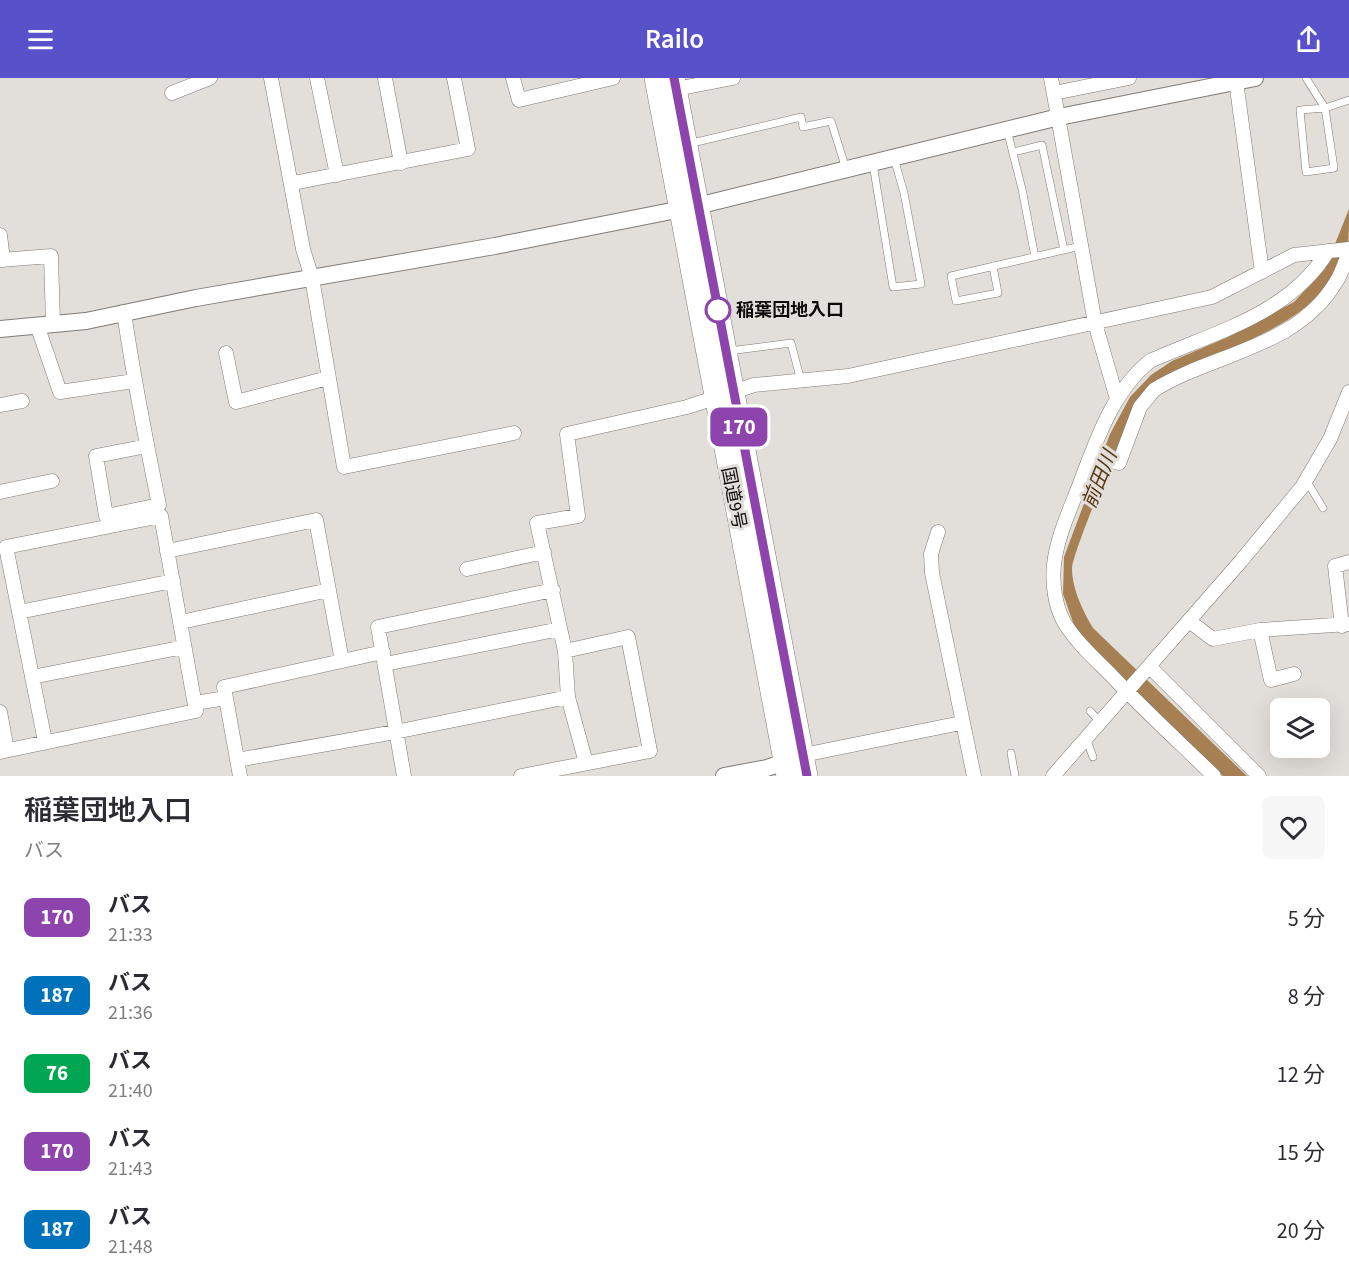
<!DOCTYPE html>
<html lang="ja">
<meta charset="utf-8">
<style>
:root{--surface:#fff;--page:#f7f7f7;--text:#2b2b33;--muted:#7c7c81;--accent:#5951c9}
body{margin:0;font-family:"Source Sans 3","Noto Sans JP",sans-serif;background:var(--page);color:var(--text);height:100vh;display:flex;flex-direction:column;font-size:22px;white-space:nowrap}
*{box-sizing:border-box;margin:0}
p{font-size:20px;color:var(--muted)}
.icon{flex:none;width:33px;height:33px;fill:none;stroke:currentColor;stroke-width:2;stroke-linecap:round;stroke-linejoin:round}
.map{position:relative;height:698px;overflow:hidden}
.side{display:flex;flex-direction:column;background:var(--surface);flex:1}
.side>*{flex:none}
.badge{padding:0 12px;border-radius:9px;font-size:21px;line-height:39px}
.buttons{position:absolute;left:1270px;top:620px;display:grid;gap:12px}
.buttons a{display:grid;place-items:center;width:60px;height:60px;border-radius:9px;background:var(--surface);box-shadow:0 6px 24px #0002;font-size:30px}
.map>.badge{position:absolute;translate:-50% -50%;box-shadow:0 0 0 3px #fff}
.round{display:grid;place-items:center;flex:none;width:63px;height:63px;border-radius:9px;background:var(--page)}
.overview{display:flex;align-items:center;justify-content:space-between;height:102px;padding:0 24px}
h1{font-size:28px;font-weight:600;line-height:45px}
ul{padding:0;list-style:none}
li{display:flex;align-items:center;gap:18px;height:78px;padding:0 24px}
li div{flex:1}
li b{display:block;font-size:22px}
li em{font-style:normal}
li .badge{min-width:66px;font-weight:700;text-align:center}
header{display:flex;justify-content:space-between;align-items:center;height:78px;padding:0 24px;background:var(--accent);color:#fff;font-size:27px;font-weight:600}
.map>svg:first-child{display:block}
.water{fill:#a68053}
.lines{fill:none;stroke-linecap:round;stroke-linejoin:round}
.service-casing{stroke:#7f7b77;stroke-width:8}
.minor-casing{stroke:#7f7b77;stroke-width:15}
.tertiary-casing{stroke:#7f7b77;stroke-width:18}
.trunk-casing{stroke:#7f7b77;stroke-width:22}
.service{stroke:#fff;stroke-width:7}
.minor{stroke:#fff;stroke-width:14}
.tertiary{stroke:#fff;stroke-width:16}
.trunk{stroke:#fff;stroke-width:21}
.line-casing{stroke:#fff;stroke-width:14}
.line{stroke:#8e44ad;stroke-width:9}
.stop-dot{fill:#fff;stroke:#8e44ad;stroke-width:3}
.labels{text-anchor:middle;stroke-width:6;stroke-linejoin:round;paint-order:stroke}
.stop-label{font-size:18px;font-weight:bold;fill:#0d0b0a;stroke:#e2ded9;text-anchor:start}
.street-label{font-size:18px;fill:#0d0b0a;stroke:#e2ded9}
.water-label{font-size:20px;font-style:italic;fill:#523712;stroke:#e2ded9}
</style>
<header><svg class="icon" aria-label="menu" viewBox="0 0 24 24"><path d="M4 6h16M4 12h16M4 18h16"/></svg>Railo<svg class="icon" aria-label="share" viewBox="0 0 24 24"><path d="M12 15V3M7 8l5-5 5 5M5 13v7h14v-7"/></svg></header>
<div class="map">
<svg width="1349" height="698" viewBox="0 0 1349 698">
<rect width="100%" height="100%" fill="#e2ded9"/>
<path class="water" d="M1349,131C1349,142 1349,157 1348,167C1322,246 1246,259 1181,294C1171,300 1157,304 1149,311C1135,322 1073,472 1072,490C1072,511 1083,533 1093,550L1247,698H1223L1097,576L1074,547L1063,516L1064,479L1110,356L1130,319L1151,297L1172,283L1228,259L1294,224L1325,191Z"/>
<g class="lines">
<g class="service-casing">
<path id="service" d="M1306,0L1325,30L1334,90L1306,94L1300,32L1325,30L1349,22
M1007,52L1022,111L1035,179
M688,66L801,39L803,49L831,43L846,91
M1013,74L1042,67L1064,172
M873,86L893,209L921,206L904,115L894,80
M993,188L998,215L956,223L951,198C994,188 1038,178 1081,168
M729,273L791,265L801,303
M1306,402L1323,430
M1090,633L1100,644
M1086,660L1093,679
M1011,675L1015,698"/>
</g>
<g class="minor-casing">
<path id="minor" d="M271,0L303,171L312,200L344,389L514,355
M317,0L337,97
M385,0L401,85
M513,0L519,22L613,0
M1051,0L1095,245L1117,321
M1236,3L1262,194
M676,11L733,0
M172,15L210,0
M1054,15L1129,0
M293,105L468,71L454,0
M0,157L3,182
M0,182L51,178L53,246
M124,234C133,298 146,363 159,427L106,438L96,378L147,368
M37,247L60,314L134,303
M226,275L236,324L328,300
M0,327L22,323
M1091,377L1119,385L1140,329L1154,312C1213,275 1297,270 1336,204C1342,195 1345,184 1349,174
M0,414L52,403
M938,454L931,476L932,495L974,698
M167,473L316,442L342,583
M467,491L544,474
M19,534L173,503
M1189,543L1213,561L1260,552L1349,546
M181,544L329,512
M1342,548L1335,488L1349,484
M1260,552L1271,602L1294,596
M385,586L560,551
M1149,588L1259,698
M32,599L184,569
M195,625L226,620
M0,634L7,672
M0,674L196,633L161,438L6,469L45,663
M803,677L961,645
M237,682L395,654L568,619
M586,685L568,619L565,573L537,445L578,438L567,356L687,329L754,307L848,298L1212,219L1294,177L1349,171
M240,698L224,609L383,574
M404,698L378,549L553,512
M521,698L650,673L628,559L565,573
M1053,698L1241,483L1302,409L1330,361L1349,314
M1214,698C1179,664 1143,631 1110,596C1094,580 1076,564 1064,544C1055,528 1052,505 1054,487C1057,457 1072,428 1082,400C1098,358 1114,312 1150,283C1214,254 1289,237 1328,173"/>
</g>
<g class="tertiary-casing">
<path id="tertiary" d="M0,251L86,243L196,220L495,168L697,128L1059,39L1255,0
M724,698L767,690L796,680"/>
</g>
<g class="trunk-casing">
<path id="trunk" d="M655,0L787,698
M674,0L807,698"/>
</g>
<use href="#service" class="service"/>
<use href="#minor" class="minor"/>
<use href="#tertiary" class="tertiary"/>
<use href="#trunk" class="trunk"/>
</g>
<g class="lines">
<g class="line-casing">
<path id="line" d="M674,0L807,698"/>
</g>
<use href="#line" class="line"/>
</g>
<circle class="stop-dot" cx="718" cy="232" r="12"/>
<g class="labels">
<g class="stop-label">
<text x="736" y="238">稲葉団地入口</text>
</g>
<g class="street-label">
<text transform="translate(734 420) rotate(79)" y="6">国道9号</text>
</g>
<g class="water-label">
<text transform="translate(1099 401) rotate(-68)" y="7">前田川</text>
</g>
</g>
</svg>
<div class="buttons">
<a><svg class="icon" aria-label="layers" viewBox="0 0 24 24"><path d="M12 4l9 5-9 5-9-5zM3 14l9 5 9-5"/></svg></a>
</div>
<b class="badge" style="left:739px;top:349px;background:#8e44ad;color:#fff">170</b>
</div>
<section class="side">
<div class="overview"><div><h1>稲葉団地入口</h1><p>バス</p></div><a class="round"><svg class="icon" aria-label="heart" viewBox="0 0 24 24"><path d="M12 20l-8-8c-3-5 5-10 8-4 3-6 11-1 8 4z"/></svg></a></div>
<ul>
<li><span class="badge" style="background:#8e44ad;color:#fff">170</span><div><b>バス</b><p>21:33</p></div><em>5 分</em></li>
<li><span class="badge" style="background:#0072bc;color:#fff">187</span><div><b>バス</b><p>21:36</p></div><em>8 分</em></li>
<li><span class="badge" style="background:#00a651;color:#fff">76</span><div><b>バス</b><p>21:40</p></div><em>12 分</em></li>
<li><span class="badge" style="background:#8e44ad;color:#fff">170</span><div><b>バス</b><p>21:43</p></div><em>15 分</em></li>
<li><span class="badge" style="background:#0072bc;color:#fff">187</span><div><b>バス</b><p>21:48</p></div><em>20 分</em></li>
</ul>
</section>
